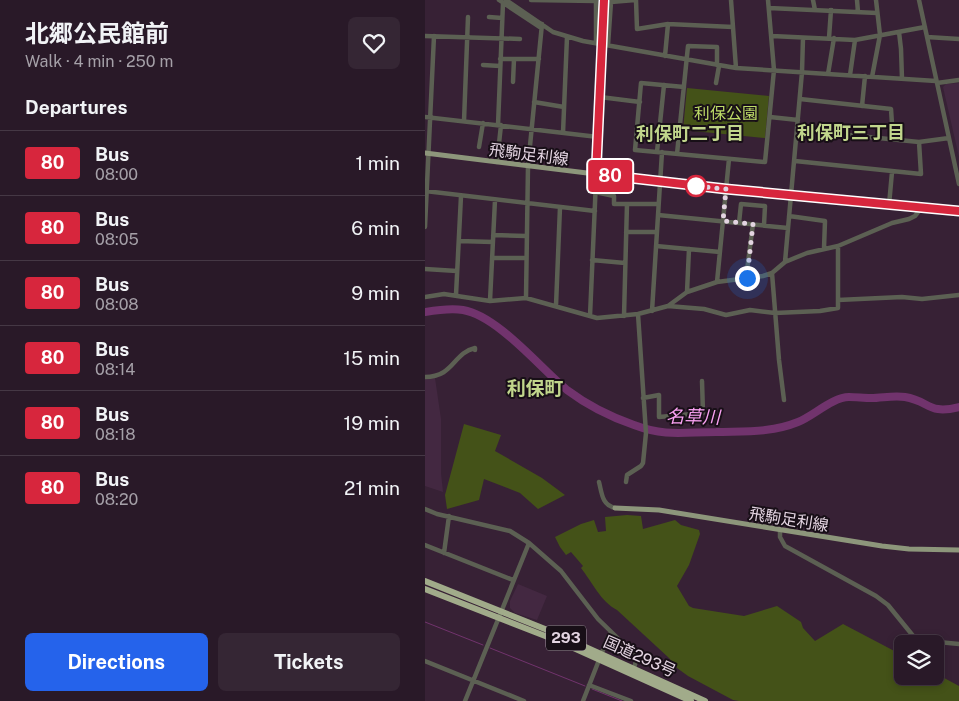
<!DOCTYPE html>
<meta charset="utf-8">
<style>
:root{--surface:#291928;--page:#352634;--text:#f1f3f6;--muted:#a5a0a8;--line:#453845;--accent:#2563eb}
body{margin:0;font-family:"Public Sans","Noto Sans JP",sans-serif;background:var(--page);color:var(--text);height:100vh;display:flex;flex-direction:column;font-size:19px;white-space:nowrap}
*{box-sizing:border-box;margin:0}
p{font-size:16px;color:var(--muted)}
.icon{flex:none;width:28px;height:28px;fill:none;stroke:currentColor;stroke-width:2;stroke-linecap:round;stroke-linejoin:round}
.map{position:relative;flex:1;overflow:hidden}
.sheet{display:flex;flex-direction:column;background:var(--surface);width:425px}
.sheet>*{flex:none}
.badge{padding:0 10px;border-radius:4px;font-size:18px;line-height:32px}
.controls{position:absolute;left:469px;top:635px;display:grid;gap:10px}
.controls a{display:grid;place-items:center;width:50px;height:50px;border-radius:8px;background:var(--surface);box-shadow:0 2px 8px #0003,0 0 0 1px var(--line);font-size:25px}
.you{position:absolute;width:25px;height:25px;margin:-12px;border:4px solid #fff;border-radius:50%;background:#1a73e8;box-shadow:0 0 0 8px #1a73e833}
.map>.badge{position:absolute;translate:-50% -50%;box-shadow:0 0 0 2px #fff}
h2{padding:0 25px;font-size:19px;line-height:45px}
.round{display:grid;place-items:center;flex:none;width:52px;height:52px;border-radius:8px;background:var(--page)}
.overview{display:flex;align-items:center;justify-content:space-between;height:85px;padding:0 25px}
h1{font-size:24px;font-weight:700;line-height:38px}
.primary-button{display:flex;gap:10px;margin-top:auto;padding:10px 25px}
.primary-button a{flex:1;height:58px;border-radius:8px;background:var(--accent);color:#fff;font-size:20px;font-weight:700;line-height:58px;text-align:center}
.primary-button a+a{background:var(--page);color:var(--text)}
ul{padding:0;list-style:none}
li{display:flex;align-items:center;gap:15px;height:65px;padding:0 25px;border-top:1px solid var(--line)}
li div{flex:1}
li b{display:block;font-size:19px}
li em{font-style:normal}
li .badge{min-width:55px;font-weight:700;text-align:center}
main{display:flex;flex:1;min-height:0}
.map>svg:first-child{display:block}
.built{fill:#432841}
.green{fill:#445218}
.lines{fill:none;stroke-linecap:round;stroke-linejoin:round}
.stream{stroke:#71336d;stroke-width:1}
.river{stroke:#71336d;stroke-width:8}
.minor{stroke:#5c6053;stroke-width:4.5}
.major{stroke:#8d967b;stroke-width:5}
.highway{stroke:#a1ab8a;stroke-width:6}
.line-casing{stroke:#fff;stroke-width:11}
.line{stroke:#d7263d;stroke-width:8}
.walk{stroke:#e3d4e1;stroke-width:5;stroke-dasharray:0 9}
.stop-dot{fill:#fff;stroke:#d7263d;stroke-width:2.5}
.labels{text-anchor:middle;stroke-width:4;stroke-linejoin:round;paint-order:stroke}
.shield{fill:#180f17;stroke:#a699a4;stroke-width:1}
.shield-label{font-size:15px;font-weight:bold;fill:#e3d4e1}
.park-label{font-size:16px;fill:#bedc68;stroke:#180f17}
.street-label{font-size:16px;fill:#e3d4e1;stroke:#180f17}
.neighbourhood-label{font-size:18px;font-weight:bold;fill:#c1d68c;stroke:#180f17}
.water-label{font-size:18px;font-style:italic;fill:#faa1f3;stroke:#180f17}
.quarter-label{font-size:19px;font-weight:bold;fill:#c1d68c;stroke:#180f17}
</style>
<main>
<section class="sheet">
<div class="overview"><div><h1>北郷公民館前</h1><p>Walk · 4 min · 250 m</p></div><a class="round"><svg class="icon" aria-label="heart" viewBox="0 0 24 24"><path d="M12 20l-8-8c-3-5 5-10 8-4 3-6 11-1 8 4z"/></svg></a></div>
<h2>Departures</h2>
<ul>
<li><span class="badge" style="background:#d7263d;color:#fff">80</span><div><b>Bus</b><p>08:00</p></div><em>1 min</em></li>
<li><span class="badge" style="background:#d7263d;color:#fff">80</span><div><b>Bus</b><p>08:05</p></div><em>6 min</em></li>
<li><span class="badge" style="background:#d7263d;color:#fff">80</span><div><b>Bus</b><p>08:08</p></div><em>9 min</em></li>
<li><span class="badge" style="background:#d7263d;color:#fff">80</span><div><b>Bus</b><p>08:14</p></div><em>15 min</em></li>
<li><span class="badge" style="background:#d7263d;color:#fff">80</span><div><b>Bus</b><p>08:18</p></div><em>19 min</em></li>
<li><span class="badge" style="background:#d7263d;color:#fff">80</span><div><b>Bus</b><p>08:20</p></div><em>21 min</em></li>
</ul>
<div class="primary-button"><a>Directions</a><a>Tickets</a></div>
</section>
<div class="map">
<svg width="534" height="701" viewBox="0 0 534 701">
<rect width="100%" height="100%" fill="#372135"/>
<path class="built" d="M534,83V157L518,87L521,84Z
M10,378L16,419V473L18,492L0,486V379Z
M93,584L122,596L112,620L90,613L85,608V601Z"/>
<path class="green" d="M262,88L344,96L340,138L258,130Z
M39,424L76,435L70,451L117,478L140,495L113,509L95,493L59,479L54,500L22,509L20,495Z
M202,515L216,516L218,529L250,520L256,525L274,530L275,534L264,565L252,586L264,606L268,608L319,616L352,606L376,622L378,628L390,641L418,624L477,655L478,676H510V673L534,686V701H314L308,700L263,676L252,668L244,658L192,610C176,602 167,582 156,568L158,566L146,552L141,555L135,547L130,537L156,524L169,520L173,532L181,531L180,517Z"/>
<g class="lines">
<path class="stream" d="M0,622L58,645
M65,648L160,686
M167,689L197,701"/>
<path class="river" d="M0,312C12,310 26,308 38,310C73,316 115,368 142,390C162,405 186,417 209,425C241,437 259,432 291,432C320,431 346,433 373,422C388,416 408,397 424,397C431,397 439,398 446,398C457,398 469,395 480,397C505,401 503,415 534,407"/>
<path class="minor" d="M74,0L116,28
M81,0L128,32L158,41L311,68L511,81
M106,0L171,1V43
M211,0L212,29L243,24
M306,0L311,68
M388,0L390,10
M432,0L433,12
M494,0L534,184
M344,8L452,13
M64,17L77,18
M474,32L476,49L477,79
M0,36L95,39
M347,36L430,40L500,27
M502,37L534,39
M404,38L406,10
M183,45L186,2L210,0
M240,56L243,24L308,27
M75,59H114
M58,65L75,66
M403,74L409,38
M425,75L430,40
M447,77L455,35L451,0
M88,82L89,59
M291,83L294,66
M512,83L534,80
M259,87L216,83L210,150L340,162L349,70L343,0
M175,97L215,102
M375,99L466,109L468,139
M109,102L139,107
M437,106L440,76
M0,117L173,137
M345,117L373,120
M39,121L43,17
M73,125L78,3
M373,130L494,142L524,138
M138,133L142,37
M54,147L58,123
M232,152L239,85
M252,154L263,46L292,47V65
M370,161L496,174L494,142
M72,162L76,125
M0,191L170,211
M170,192L189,196V204H233
M464,205L467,172
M233,215L363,228
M364,216L400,221L399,248
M314,223L316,204L340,206L339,225
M0,227L9,36
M201,232H232
M68,235L101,236
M34,241L68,242
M231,246L295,252
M67,258H101
M167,260L200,263
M360,262L377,72L378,38
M0,269L32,271
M347,273L354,360L359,400
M321,278L328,224
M292,282L304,159
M262,292L264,249
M31,295L36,196
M0,297L19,294L65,301L101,298L172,318L213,314L243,306L262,292L292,282L338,276L347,273L360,262L382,253L413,246L467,223L484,219L490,216L497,207
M101,298L103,166L117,24
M413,300L477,297L497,299L534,295
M65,301L70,200
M131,306L135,207
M243,306L279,309L301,315L325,310L350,313L395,311L413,308V246
M227,311L237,152
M165,316L179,0
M199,316L202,204
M0,377C29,377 28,353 50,348V350
M218,398L234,395V417L278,413L277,381
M174,482C177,494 177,505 190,508
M201,482L202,475L216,466L218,463L221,433L213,314
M0,509L12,514L85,531L104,543L136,571L173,619L209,654L211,661L209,668
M355,531V537L360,546L451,596L463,605L489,637L503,641L534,644
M0,545L88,580
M19,553L24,516
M0,661L99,701
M164,685L206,701
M40,701L104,543
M158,701L183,637L186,632"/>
<path class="major" d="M0,153L235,182L534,211
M190,508L234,510L457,546L484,549L534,550"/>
<path class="highway" d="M0,581L125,631L280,701
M0,589L133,641L266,701"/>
</g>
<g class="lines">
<g class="line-casing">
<path id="line" d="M179,0L171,174L301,189L534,211"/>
</g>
<use href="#line" class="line"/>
<path class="walk" d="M271,186H268L301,189L298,221L328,224L322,278"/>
</g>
<circle class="stop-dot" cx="271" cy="186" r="10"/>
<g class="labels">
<rect class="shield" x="121" y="625.5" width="40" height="25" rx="4"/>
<g class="shield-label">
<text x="141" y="643">293</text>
</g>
<g class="park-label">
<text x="301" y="119">利保公園</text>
</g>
<g class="street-label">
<text transform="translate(104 154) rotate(7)" y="6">飛駒足利線</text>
<text transform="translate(364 519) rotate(9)" y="6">飛駒足利線</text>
<text transform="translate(215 656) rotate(24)" y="6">国道293号</text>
</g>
<g class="neighbourhood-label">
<text x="426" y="139">利保町三丁目</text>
<text x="265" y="140">利保町二丁目</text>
</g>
<g class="water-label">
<text transform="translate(268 417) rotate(1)" y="6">名草川</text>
</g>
<g class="quarter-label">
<text x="110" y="395">利保町</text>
</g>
</g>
</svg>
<div class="controls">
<a><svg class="icon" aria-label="layers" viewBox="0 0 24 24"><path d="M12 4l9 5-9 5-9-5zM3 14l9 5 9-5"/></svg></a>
</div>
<div class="you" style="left:322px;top:278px"></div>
<b class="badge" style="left:185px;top:176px;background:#d7263d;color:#fff">80</b>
</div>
</main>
